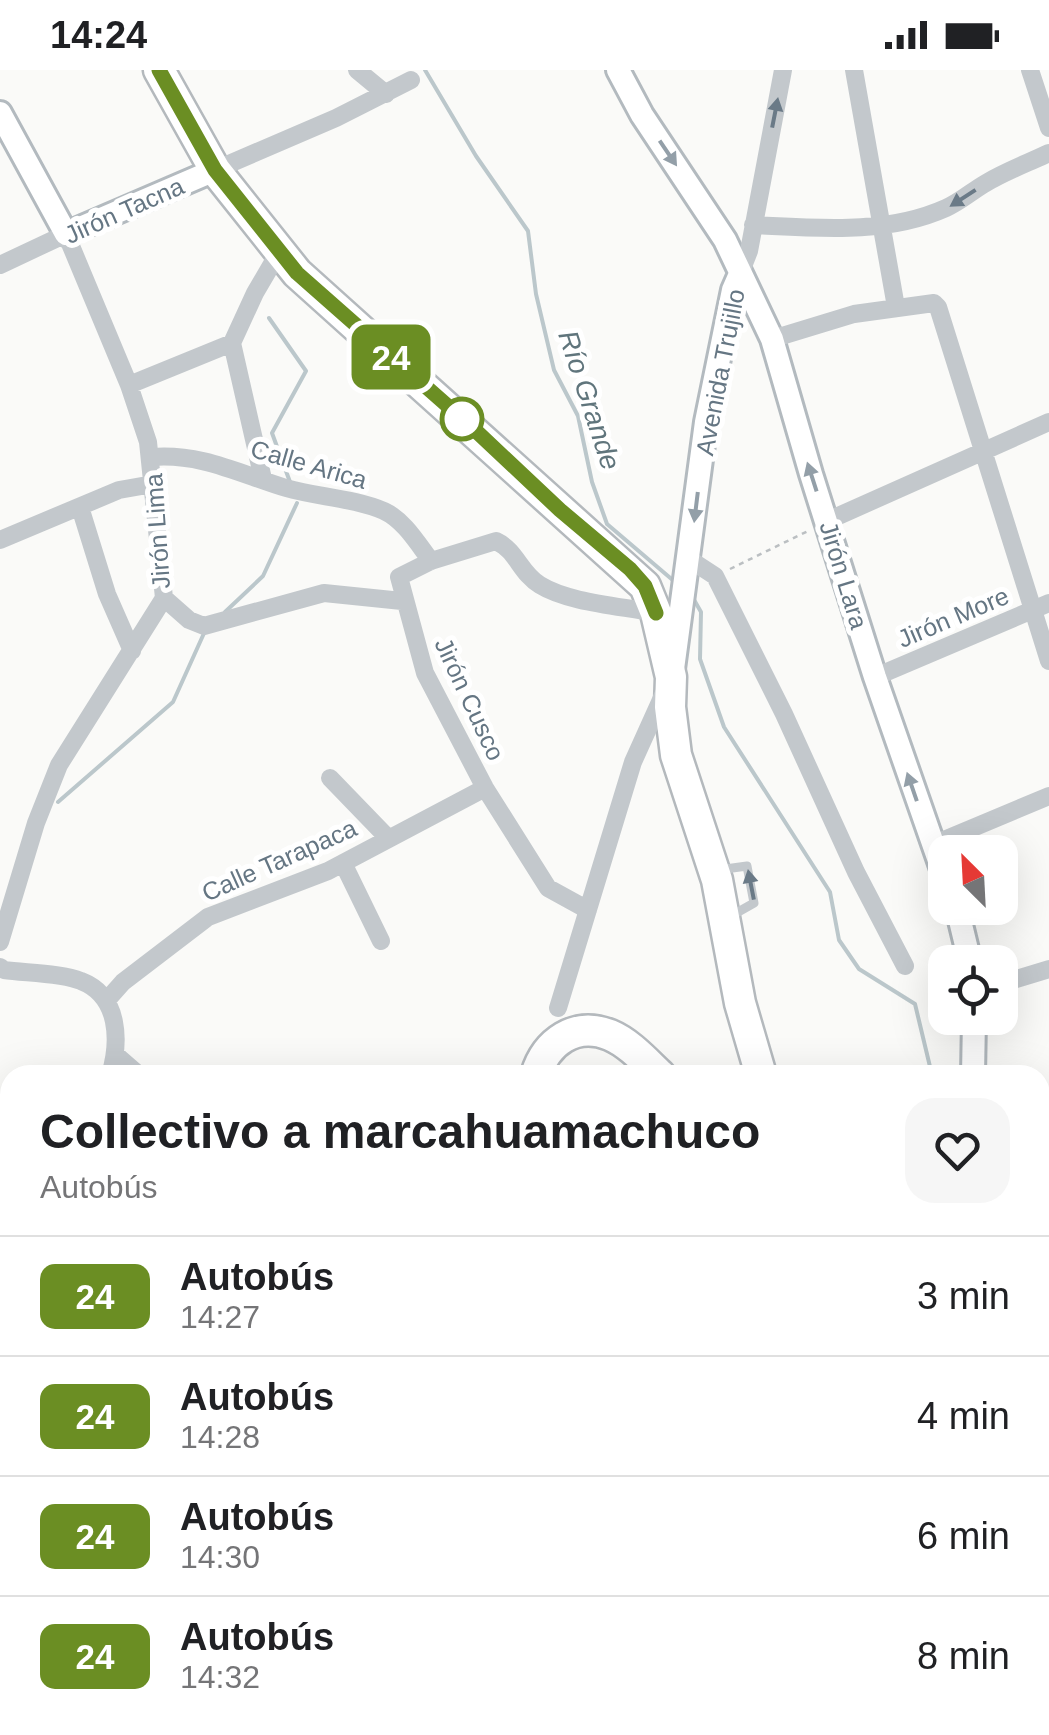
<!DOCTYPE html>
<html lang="es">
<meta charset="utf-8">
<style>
:root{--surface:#fff;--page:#f6f6f6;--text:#202124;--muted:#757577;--line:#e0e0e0}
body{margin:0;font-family:Arial,sans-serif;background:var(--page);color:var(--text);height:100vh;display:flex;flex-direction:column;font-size:38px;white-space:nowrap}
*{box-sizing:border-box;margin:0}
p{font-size:32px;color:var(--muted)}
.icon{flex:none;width:55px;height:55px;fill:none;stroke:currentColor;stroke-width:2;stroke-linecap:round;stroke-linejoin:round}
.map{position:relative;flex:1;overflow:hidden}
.sheet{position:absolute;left:0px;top:995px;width:1050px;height:670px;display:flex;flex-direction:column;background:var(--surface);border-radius:30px 30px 0 0;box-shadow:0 10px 40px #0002}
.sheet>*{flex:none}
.badge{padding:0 20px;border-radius:15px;font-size:35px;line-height:65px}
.needle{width:65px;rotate:336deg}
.tools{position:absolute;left:928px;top:765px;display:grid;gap:20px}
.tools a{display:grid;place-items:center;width:90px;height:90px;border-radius:20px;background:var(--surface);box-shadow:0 10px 40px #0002;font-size:50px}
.map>.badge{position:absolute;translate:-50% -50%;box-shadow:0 0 0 5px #fff}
.round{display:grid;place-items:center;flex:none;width:105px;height:105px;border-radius:30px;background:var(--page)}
.overview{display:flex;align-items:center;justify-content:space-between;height:170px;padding:0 40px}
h1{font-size:48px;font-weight:600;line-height:75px}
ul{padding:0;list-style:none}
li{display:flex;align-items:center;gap:30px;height:120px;padding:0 40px;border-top:2px solid var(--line)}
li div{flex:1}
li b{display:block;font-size:38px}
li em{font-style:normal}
li .badge{min-width:110px;font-weight:700;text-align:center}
.status{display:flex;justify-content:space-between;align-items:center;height:70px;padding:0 50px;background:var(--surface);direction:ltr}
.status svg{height:28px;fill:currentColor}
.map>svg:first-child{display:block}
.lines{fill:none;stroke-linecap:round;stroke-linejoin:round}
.stream{stroke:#bbc7cb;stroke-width:4}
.secondary-casing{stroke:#b3babf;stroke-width:28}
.highway-casing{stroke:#b4b9bd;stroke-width:35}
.path{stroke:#bbbfc2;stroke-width:2.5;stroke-dasharray:5 5;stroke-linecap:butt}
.lane{stroke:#c3c8cc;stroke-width:9}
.street{stroke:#c3c8cc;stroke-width:18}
.secondary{stroke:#fff;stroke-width:22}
.highway{stroke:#fff;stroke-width:30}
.oneway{fill:#6a7a87}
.oneway2{fill:#939fa8}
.line-casing{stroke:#fff;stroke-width:22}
.line{stroke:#6b8e23;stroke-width:15}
.stop-dot{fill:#fff;stroke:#6b8e23;stroke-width:5}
.labels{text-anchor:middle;stroke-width:10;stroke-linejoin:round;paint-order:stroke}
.street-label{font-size:25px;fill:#657683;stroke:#fff}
.water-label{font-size:28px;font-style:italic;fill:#60757c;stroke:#fff}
</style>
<div class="status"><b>14:24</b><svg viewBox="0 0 49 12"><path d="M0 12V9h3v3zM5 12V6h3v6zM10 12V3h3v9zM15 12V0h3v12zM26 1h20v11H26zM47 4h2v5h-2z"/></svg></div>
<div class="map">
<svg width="1049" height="1665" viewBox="0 0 1049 1665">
<rect width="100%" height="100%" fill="#fafaf8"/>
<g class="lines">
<path class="stream" d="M425,0L476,86L528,161L536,224L554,300L578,346L592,412L607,454L675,512
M269,248L306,301L272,363L290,412
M693,528L701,542L700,589L724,657L830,822L839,870L859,899L915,934L932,1005
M225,542L263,506L297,433
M58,732L173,632L205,561
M1040,1428L1049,1443"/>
<g class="secondary-casing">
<path id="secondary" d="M618,0L642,45L725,170L772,269L811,404L875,607L945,808
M0,43L66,164L215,100
M673,599L706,352L733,220L740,204
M957,838L970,892
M973,1005L974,948"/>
</g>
<g class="highway-casing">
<path id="highway" d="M159,0L215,100L297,203L645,516L656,543L671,607L670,637L676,685L717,810L740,933L761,1005
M536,1005C546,972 575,951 610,965C629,973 645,991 660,1005
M320,1665L324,1655"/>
</g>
<path class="path" d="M730,499L808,461"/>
<path class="lane" d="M718,800L747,796L754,833L731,846"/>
<path class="street" d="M357,0L386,24
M854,0L896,237
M1030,0L1049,58
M215,100L336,48L411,10
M753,155C817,158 886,165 946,138C960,132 972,121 986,113C1006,101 1028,93 1049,83
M0,195L66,164L129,315L148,372L164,528L59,695L36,753L0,872
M740,204L749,181L783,0
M772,269L854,244L934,233L938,237L1049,591
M232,273L263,409
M129,315L232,273L255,223L279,182
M152,387C201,383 240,404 286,418C317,427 353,428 384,441C404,450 418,474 431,491
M80,437L107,524L132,581
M827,451L1049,352
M0,470L119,420L153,414
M689,489L715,506L784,644L856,802L905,896
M164,528L189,550L204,556L324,523L402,531
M875,607L1049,533
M330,708L388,768
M932,775L1049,726
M343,793L381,871
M588,840L548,818L485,718L425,603L399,507L431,491L496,471C517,481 520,503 540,515C569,533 622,536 656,543
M0,897L4,900C26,903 62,903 81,911C120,926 120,972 110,1005
M1000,914L1049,899
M107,930L123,912L208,847L328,801L485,718
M558,938L633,692L665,621
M116,985L139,1005
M1040,1575L1049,1602
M888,1655L892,1665
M4,1665L10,1651
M482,1665L489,1655
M605,1665L613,1655
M730,1665L744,1655"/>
<use href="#secondary" class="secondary"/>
<use href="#highway" class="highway"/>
</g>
<defs><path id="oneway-solid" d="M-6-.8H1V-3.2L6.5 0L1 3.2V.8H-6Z" transform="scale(2.5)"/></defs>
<g class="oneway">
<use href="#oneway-solid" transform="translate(775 43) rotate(-79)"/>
<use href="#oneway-solid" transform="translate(963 128) rotate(147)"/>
<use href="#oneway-solid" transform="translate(751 815) rotate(-101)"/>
</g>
<g class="oneway2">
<use href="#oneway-solid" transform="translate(668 83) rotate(56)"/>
<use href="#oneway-solid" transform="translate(812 407) rotate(-108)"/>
<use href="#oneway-solid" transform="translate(696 437) rotate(97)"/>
<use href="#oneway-solid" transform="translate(912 717) rotate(-109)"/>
</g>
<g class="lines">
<g class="line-casing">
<path id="line" d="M159,0L215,100L297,203L475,360L560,440L630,499L645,516L656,543"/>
</g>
<use href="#line" class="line"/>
</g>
<circle class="stop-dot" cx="462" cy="349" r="20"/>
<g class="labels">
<g class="street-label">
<text transform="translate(124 140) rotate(-24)" y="9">Jirón Tacna</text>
<text transform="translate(720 302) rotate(-79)" y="9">Avenida Trujillo</text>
<text transform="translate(309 394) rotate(16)" y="9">Calle Arica</text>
<text transform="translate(157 461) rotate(-94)" y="9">Jirón Lima</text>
<text transform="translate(844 505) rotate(73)" y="9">Jirón Lara</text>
<text transform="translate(953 547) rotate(-23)" y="9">Jirón More</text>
<text transform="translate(470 629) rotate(65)" y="9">Jirón Cusco</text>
<text transform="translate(279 790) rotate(-24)" y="9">Calle Tarapaca</text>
</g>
<g class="water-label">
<text transform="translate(590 330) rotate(72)" y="10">Río Grande</text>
</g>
</g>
</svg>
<div class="tools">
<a><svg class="needle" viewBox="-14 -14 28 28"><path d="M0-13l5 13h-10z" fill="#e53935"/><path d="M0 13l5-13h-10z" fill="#757577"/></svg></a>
<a><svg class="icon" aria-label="locate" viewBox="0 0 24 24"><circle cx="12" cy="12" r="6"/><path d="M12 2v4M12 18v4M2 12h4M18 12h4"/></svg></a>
</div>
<b class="badge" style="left:391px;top:287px;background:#6b8e23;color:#fff">24</b>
<section class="sheet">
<div class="overview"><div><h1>Collectivo a marcahuamachuco</h1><p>Autobús</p></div><a class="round"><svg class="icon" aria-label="heart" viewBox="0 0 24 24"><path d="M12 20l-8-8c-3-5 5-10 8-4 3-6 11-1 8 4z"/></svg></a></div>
<ul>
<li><span class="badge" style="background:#6b8e23;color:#fff">24</span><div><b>Autobús</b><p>14:27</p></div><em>3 min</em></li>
<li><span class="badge" style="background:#6b8e23;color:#fff">24</span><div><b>Autobús</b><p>14:28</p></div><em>4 min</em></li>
<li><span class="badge" style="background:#6b8e23;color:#fff">24</span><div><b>Autobús</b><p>14:30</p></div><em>6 min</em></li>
<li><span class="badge" style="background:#6b8e23;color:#fff">24</span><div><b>Autobús</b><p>14:32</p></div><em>8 min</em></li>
</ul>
</section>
</div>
